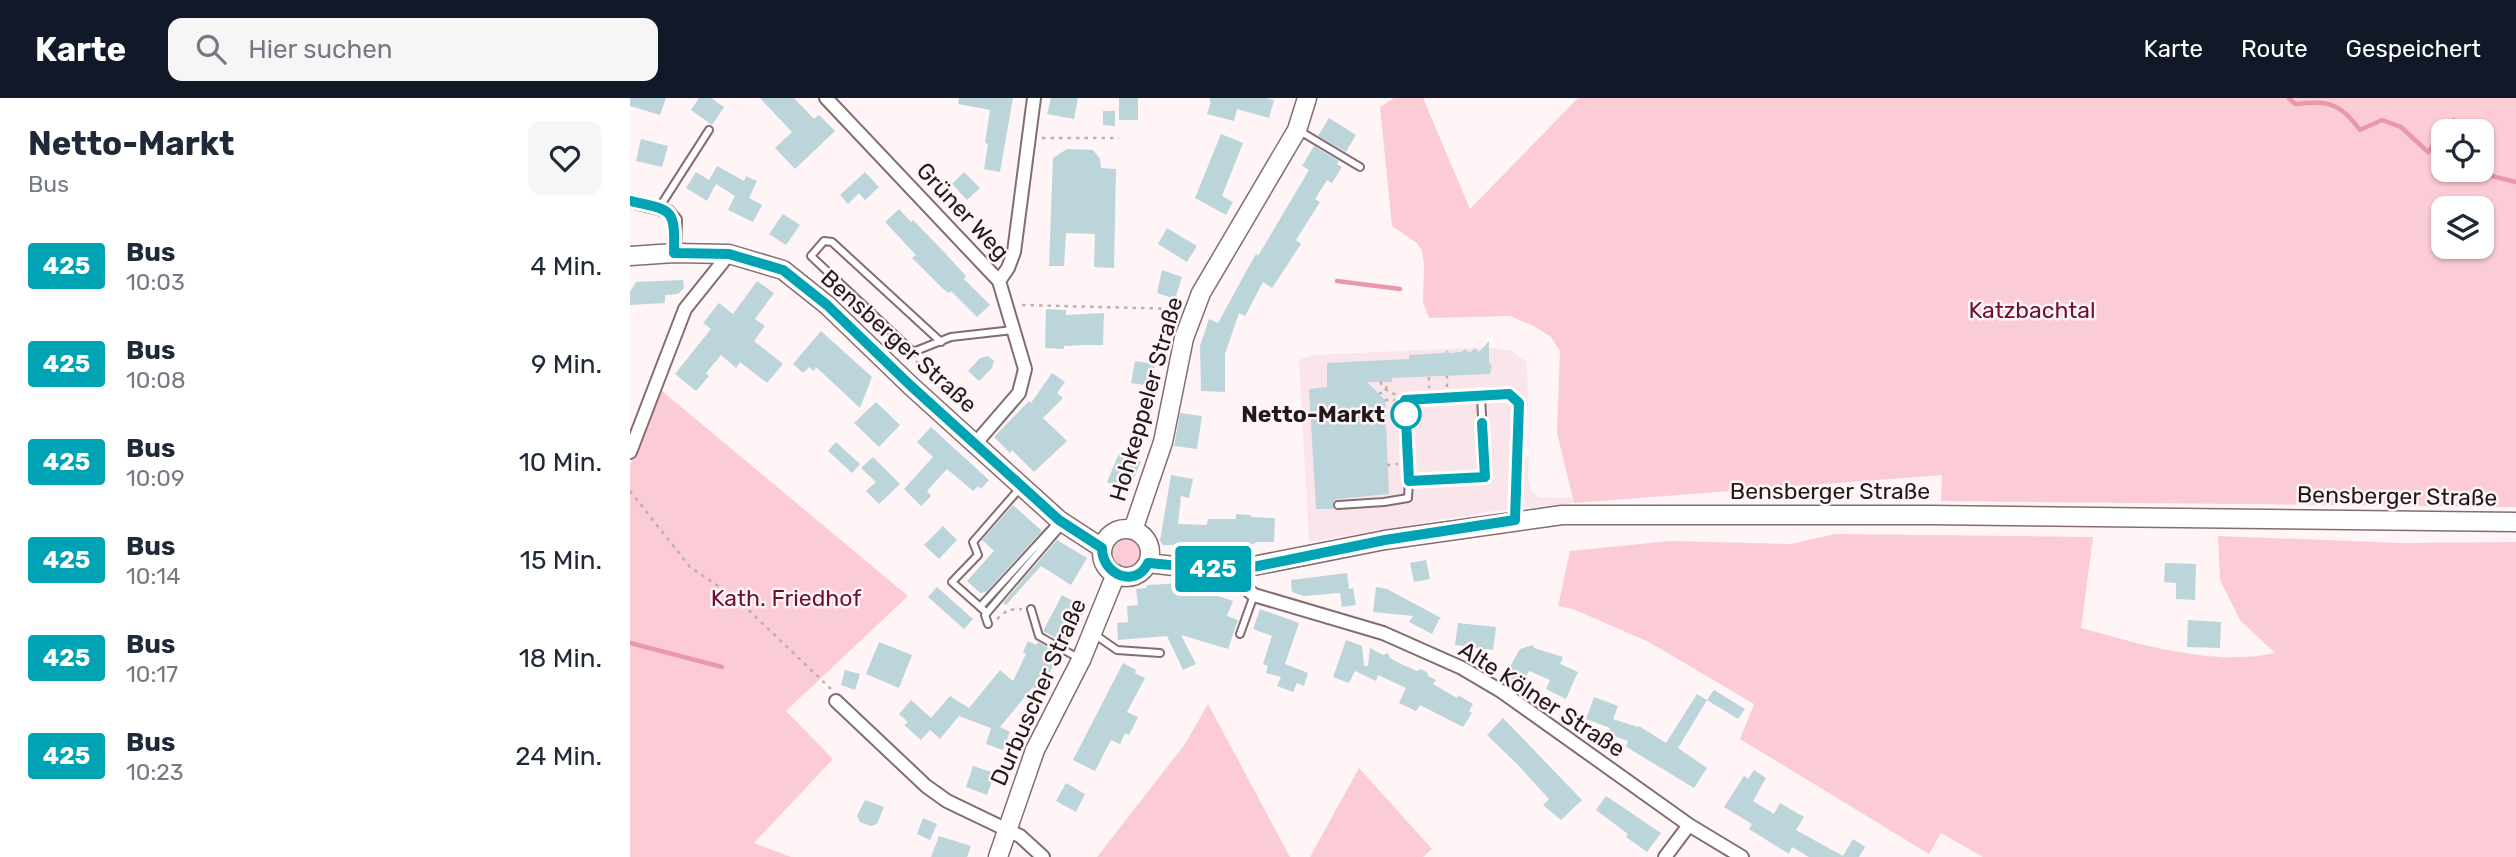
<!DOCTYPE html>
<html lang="de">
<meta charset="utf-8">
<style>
:root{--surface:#fff;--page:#f6f6f7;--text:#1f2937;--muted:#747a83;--accent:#111827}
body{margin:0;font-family:Rubik,sans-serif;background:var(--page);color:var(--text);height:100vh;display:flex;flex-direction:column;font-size:26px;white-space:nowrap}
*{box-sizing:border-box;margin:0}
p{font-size:23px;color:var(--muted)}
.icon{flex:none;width:38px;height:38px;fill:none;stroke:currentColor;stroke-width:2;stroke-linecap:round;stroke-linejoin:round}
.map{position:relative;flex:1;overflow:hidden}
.details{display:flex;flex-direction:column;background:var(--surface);width:630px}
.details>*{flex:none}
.badge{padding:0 14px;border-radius:5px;font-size:24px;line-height:46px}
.buttons{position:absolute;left:1801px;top:21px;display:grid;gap:14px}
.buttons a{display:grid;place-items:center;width:63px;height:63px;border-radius:14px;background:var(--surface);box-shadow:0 2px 5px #0004;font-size:35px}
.map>.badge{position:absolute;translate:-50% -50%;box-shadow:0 0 0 4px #fff}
.round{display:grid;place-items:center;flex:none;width:74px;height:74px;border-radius:14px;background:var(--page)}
.head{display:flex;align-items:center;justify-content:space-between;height:119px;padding:0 28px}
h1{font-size:33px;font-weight:700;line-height:52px}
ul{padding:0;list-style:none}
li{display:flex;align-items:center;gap:21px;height:98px;padding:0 28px}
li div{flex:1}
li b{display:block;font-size:26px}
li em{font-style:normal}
li .badge{min-width:77px;font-weight:700;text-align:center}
header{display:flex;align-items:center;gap:42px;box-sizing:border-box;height:98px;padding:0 35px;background:var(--accent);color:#fff}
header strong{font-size:33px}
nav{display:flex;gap:38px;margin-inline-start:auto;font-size:24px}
.search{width:490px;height:63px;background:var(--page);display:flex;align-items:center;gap:18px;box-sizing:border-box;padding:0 24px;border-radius:14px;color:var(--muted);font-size:26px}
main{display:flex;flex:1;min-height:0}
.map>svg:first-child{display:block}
.built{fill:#fae6ea}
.green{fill:#fbccd6;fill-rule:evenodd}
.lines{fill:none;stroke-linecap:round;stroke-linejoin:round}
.stream{stroke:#e998ab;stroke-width:4.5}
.building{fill:#bcd5db}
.lane-casing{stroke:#836d72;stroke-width:10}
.street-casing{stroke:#836d72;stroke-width:16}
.secondary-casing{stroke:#836d72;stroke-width:21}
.path{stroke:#bbb1b3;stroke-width:2.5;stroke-dasharray:3.5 5;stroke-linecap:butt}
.lane{stroke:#fff;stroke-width:6}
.street{stroke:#fff;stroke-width:12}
.secondary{stroke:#fff;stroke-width:18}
.line-casing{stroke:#fff;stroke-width:16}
.line{stroke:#00a3b4;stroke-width:10}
.stop-dot{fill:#fff;stroke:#00a3b4;stroke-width:3.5}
.labels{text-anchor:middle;stroke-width:5;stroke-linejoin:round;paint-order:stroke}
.street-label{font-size:23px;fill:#22191b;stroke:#fff4f6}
.park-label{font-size:23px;fill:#6e1034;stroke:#fff4f6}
.stop-label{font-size:23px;font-weight:bold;fill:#22191b;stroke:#fff4f6;text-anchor:end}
</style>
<header>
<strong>Karte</strong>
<div class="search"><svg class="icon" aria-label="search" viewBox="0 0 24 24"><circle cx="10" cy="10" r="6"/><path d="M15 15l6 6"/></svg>Hier suchen</div>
<nav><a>Karte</a><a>Route</a><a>Gespeichert</a></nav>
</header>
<main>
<section class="details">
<div class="head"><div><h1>Netto-Markt</h1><p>Bus</p></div><a class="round"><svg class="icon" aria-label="heart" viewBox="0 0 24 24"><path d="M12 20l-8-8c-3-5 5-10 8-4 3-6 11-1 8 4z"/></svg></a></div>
<ul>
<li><span class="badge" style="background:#00a3b4;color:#fff">425</span><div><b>Bus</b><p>10:03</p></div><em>4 Min.</em></li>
<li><span class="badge" style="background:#00a3b4;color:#fff">425</span><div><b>Bus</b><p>10:08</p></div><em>9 Min.</em></li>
<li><span class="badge" style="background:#00a3b4;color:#fff">425</span><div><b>Bus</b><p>10:09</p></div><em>10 Min.</em></li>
<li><span class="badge" style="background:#00a3b4;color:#fff">425</span><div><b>Bus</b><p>10:14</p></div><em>15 Min.</em></li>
<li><span class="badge" style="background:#00a3b4;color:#fff">425</span><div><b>Bus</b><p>10:17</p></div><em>18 Min.</em></li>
<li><span class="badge" style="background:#00a3b4;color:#fff">425</span><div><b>Bus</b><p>10:23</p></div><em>24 Min.</em></li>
</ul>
</section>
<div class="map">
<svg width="1886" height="759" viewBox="0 0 1886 759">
<rect width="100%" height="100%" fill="#fff4f6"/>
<path class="built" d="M858,249L881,253L897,264L898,306L894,358L899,359L898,380L901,393L910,399L942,400L943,405L857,414L679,444L669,262L683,257Z"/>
<path class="green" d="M764,0H793L840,111L948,0H1886V409L1311,403L1312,377L944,405L927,335L930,253L921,239L904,228L880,218L799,220L793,204L794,167L792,153L787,145L762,128L750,9ZM1852,33V72H1813V33ZM1813,110H1852V149H1813Z
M31,292L278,498L156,613L203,661L124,745L161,759H0V368Z
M1205,436L1463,439L1451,530C1509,546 1584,569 1645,555L1610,522L1590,482L1588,438L1771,445L1886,444V759H1353L1311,735L1299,756L1110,641L1124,606L1019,544L943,511L928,508L940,453L1040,443L1161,446Z
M480 456a15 15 0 1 1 30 0a15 15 0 1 1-30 0Z
M578,606L660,759H467L555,646Z
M729,670L802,751L793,759H680Z"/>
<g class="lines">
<path class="stream" d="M1659,0L1665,6C1699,3 1709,4 1730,32L1752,22L1771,29L1798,54L1813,36
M1815,33L1824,22L1835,33
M1838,72L1886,84
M707,183L770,191
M0,545L92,569"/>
</g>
<path class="building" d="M0,0H36L30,17L0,8Z
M69,0H81L94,9L82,27L61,12Z
M130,0H164L184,21L189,17L205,33L165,71L145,50L162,34Z
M329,0H383L370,74L354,71L358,46L355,45L360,12L328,6Z
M421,0H448L444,21L417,16Z
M489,0H508V22H489Z
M580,0H637L644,2L639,20L607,11L604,23L577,16L581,4L589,6L580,4Z
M473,13H485V28L473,27Z
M699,20L726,37L716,54L688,38Z
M591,36L613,45L592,98L603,104L596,117L565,100Z
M11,41L38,48L32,69L6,63Z
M684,48L709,63L707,66L712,69L702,85L697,82L685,101L690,104L666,142L671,146L642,190L633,184L615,218L609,215L595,256V294L571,293L570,248L579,221L588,225L618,170L626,156L628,158L679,72L672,68Z
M437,51L463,52L470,61L471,70L486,71L484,170L464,169L465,136L436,135L434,168H419L423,60Z
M87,68L114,83L116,78L127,83L119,100L132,107L123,124L98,112L105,98L86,86L77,103L56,90L66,74L79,82Z
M235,74L249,89L235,102L229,95L218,106L210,97Z
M334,74L350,90L337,102L322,86Z
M269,111L281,124L283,122L315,155L336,178L334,181L360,207L347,219L321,193L319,195L313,191L282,160L286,157L255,124Z
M153,116L170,127L156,147L139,136Z
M537,130L567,148L557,164L528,146Z
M532,172L552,179L545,201L527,195Z
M53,182L54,190L48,196L35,197V205L0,207V194L6,184Z
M127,183L144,195L125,221L135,228L124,243L153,266L137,285L110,264L106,270L91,257L76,275L79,278L66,293L45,276L81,231L73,225L89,205L103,216Z
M416,211L436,212V217L474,215L473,247H452L434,248V251L415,250Z
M191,233L242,279L230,310L186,269L184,273L179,269L173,275L163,266Z
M859,243V265L862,268L860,276L762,280V284H737L755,302L759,396L707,401L703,405L704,411H686L679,291L697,289V265L779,261V257L814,255L817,252L820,255L831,254L835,251L840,255L845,250L849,254Z
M358,258L364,263L362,270L349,283L338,273L350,260Z
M505,263L525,266L521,288L501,285Z
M422,275L435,284L427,295L433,300L413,320L437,343L404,374L382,352L380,355L364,339L399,303L401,305Z
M246,304L270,327L249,349L224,325Z
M550,315L572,318L567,351L544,348Z
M301,329L359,382L351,391L348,388L343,393L317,371L297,393L301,398L291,408L274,391L303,359L287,344Z
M206,344L230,366L222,375L198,353Z
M489,355L511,364L498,393L477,384Z
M243,359L270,386L249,406L236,393L246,384L231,370Z
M541,377L563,381L559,400L551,398L548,426L577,427L578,421H606V416L621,417V419L645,420L644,444H626L621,448L533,447L530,443Z
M383,407L412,433L356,494L350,495L337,483L364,453L352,442Z
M313,428L327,442L309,461L294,447Z
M427,442L457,460L441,487L411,468L376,507L373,505Z
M796,462L800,481L784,484L780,465Z
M1535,465L1566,466L1565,502L1546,501V485L1534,484Z
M717,475L719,491L723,490L726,507L712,509L710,495L673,498L662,494L661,482Z
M557,481L581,489L579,495L603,503L597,518L608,522L598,551L551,537L566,566L553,572L537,538L488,542L487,525L498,524L497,508L508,507L506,491L517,490L516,487L557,485Z
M307,489L343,521L334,531L298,499Z
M746,489L757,491L813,521L810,520L802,536L779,524L783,518L743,514Z
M432,497L456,510L437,546L413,533Z
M630,511L669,525L655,566L678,575L674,588L667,585L663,594L647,588L651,579L636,575L638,568L633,566L642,538L623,531Z
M1558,522L1591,524L1590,550L1557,549Z
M828,525L866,529L863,552L825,547Z
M716,542L732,548L734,568H738L740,550L753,557L758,555L760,560L769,565L787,573L791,571L797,574L798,578L806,582L803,586L827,600L828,597L843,606L839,613L842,615L833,629L790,607L786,613L769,605L776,590L748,577L746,583L725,573L719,585L703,579Z
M398,543L406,547L408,544L429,556L410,595L403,589L370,629L380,634L373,652L356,646L361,630L329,618L310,641L300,632L291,642L274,627L278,624L269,616L281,602L301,620L320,598L339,610L370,572L383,583L396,556L393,554Z
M249,544L282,557L269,590L236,576Z
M903,547L904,550L933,559L930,566L948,574L936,601L916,591L920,582L899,573L892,586L875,577L890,551Z
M493,565L506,572L505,575L515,580L497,614L508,619L499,637L495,635L490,646L481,642L465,673L443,662Z
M215,572L230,576L225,592L211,587Z
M1084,592L1115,611L1108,621L1077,602Z
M1067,596L1077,602L1048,650L1077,670L1064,690L1003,653L996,648L998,643L978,636L980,630L956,621L964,599L988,608L981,627L983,621L1008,629L1009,628L1036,645Z
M873,620L952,702L931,722L913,707L919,701L887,666L857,637Z
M343,668L365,675L357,697L336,689Z
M1124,672L1136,680L1123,703L1144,716L1150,705L1174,719L1166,732L1213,758L1223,741L1235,749L1229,759H1179L1162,749L1159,756L1119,731L1122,726L1094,709L1114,678L1118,681Z
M436,685L455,696L446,714L426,703Z
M976,698L1031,735L1017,754L996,739L998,736L966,712Z
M235,702L254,709L247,726L241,728L230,724L227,718Z
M293,720L307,726L300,742L287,736Z
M309,738L341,748L337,759H301Z"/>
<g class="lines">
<g class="lane-casing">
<path id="lane" d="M668,32L730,69
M29,110L79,32
M311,244L202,144L194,143L181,158L283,254L321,239L383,232
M779,383L855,379L851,298
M708,407L754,404L778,400L779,383L775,302L879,296L889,305L885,421
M350,509L427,425
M401,511L409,538L450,561
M357,515L322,484L348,457L343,444L390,390
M358,526L355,517L432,427
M464,536L487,552L530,555
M610,536L624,497"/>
</g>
<g class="street-casing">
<path id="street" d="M196,0L369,183L395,271L389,295L345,346
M0,103L29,110L38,114L45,122L44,155
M369,183L378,170L384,154L404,0
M0,354L55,211L99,156
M603,472L614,489L624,497L753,535L832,570L871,593L1059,727L1112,759
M206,603L296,688L317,703L390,738L413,759
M1035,759L1059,727"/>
</g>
<g class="secondary-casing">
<path id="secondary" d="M0,158L44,155L99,156L153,172L197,207L281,288L429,422L472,450
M472 455a24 24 0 1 1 48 0a24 24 0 1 1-48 0Z
M503,432L533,344L554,240L571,195L667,32L677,0
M518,465L570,471L603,472L755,442L932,417H1300L1886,424
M368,759L405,652L451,562L486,476"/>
</g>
<path class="path" d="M412,40H489
M392,207L550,211
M286,263L312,292
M799,279V290
M750,284L756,292L766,297
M817,289V278
M749,296L756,292L757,284
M755,302H765
M757,367L768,366
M0,393L60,469L106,500L201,591
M367,521L378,512L392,511"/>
<use href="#lane" class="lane"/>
<use href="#street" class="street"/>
<use href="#secondary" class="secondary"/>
</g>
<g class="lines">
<g class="line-casing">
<path id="line" d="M0,103C43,112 45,110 44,155L99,156L153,172L197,207L281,288L429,422L472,450C472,477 506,491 518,465C554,468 588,473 623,469L755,442L885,422L889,305L879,296L775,302L779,383L855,379L852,325"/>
</g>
<use href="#line" class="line"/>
</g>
<circle class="stop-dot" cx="776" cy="316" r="14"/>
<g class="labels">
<g class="street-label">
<text transform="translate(333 113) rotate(47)" y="8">Grüner Weg</text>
<text transform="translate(269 243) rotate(42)" y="8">Bensberger Straße</text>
<text transform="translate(516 301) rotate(-74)" y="8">Hohkeppeler Straße</text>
<text x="1200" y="401">Bensberger Straße</text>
<text transform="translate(1767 398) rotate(1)" y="8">Bensberger Straße</text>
<text transform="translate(408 594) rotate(-66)" y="8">Durbuscher Straße</text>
<text transform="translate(912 601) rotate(33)" y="8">Alte Kölner Straße</text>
</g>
<g class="park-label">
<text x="1402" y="220">Katzbachtal</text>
<text x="156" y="508">Kath. Friedhof</text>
</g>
<g class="stop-label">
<text x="755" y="324">Netto-Markt</text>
</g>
</g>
</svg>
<div class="buttons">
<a><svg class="icon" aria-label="locate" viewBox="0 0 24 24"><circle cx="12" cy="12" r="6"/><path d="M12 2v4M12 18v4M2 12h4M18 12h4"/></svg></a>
<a><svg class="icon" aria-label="layers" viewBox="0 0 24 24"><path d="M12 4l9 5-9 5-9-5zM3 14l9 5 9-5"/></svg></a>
</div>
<b class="badge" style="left:583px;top:471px;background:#00a3b4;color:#fff">425</b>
</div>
</main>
